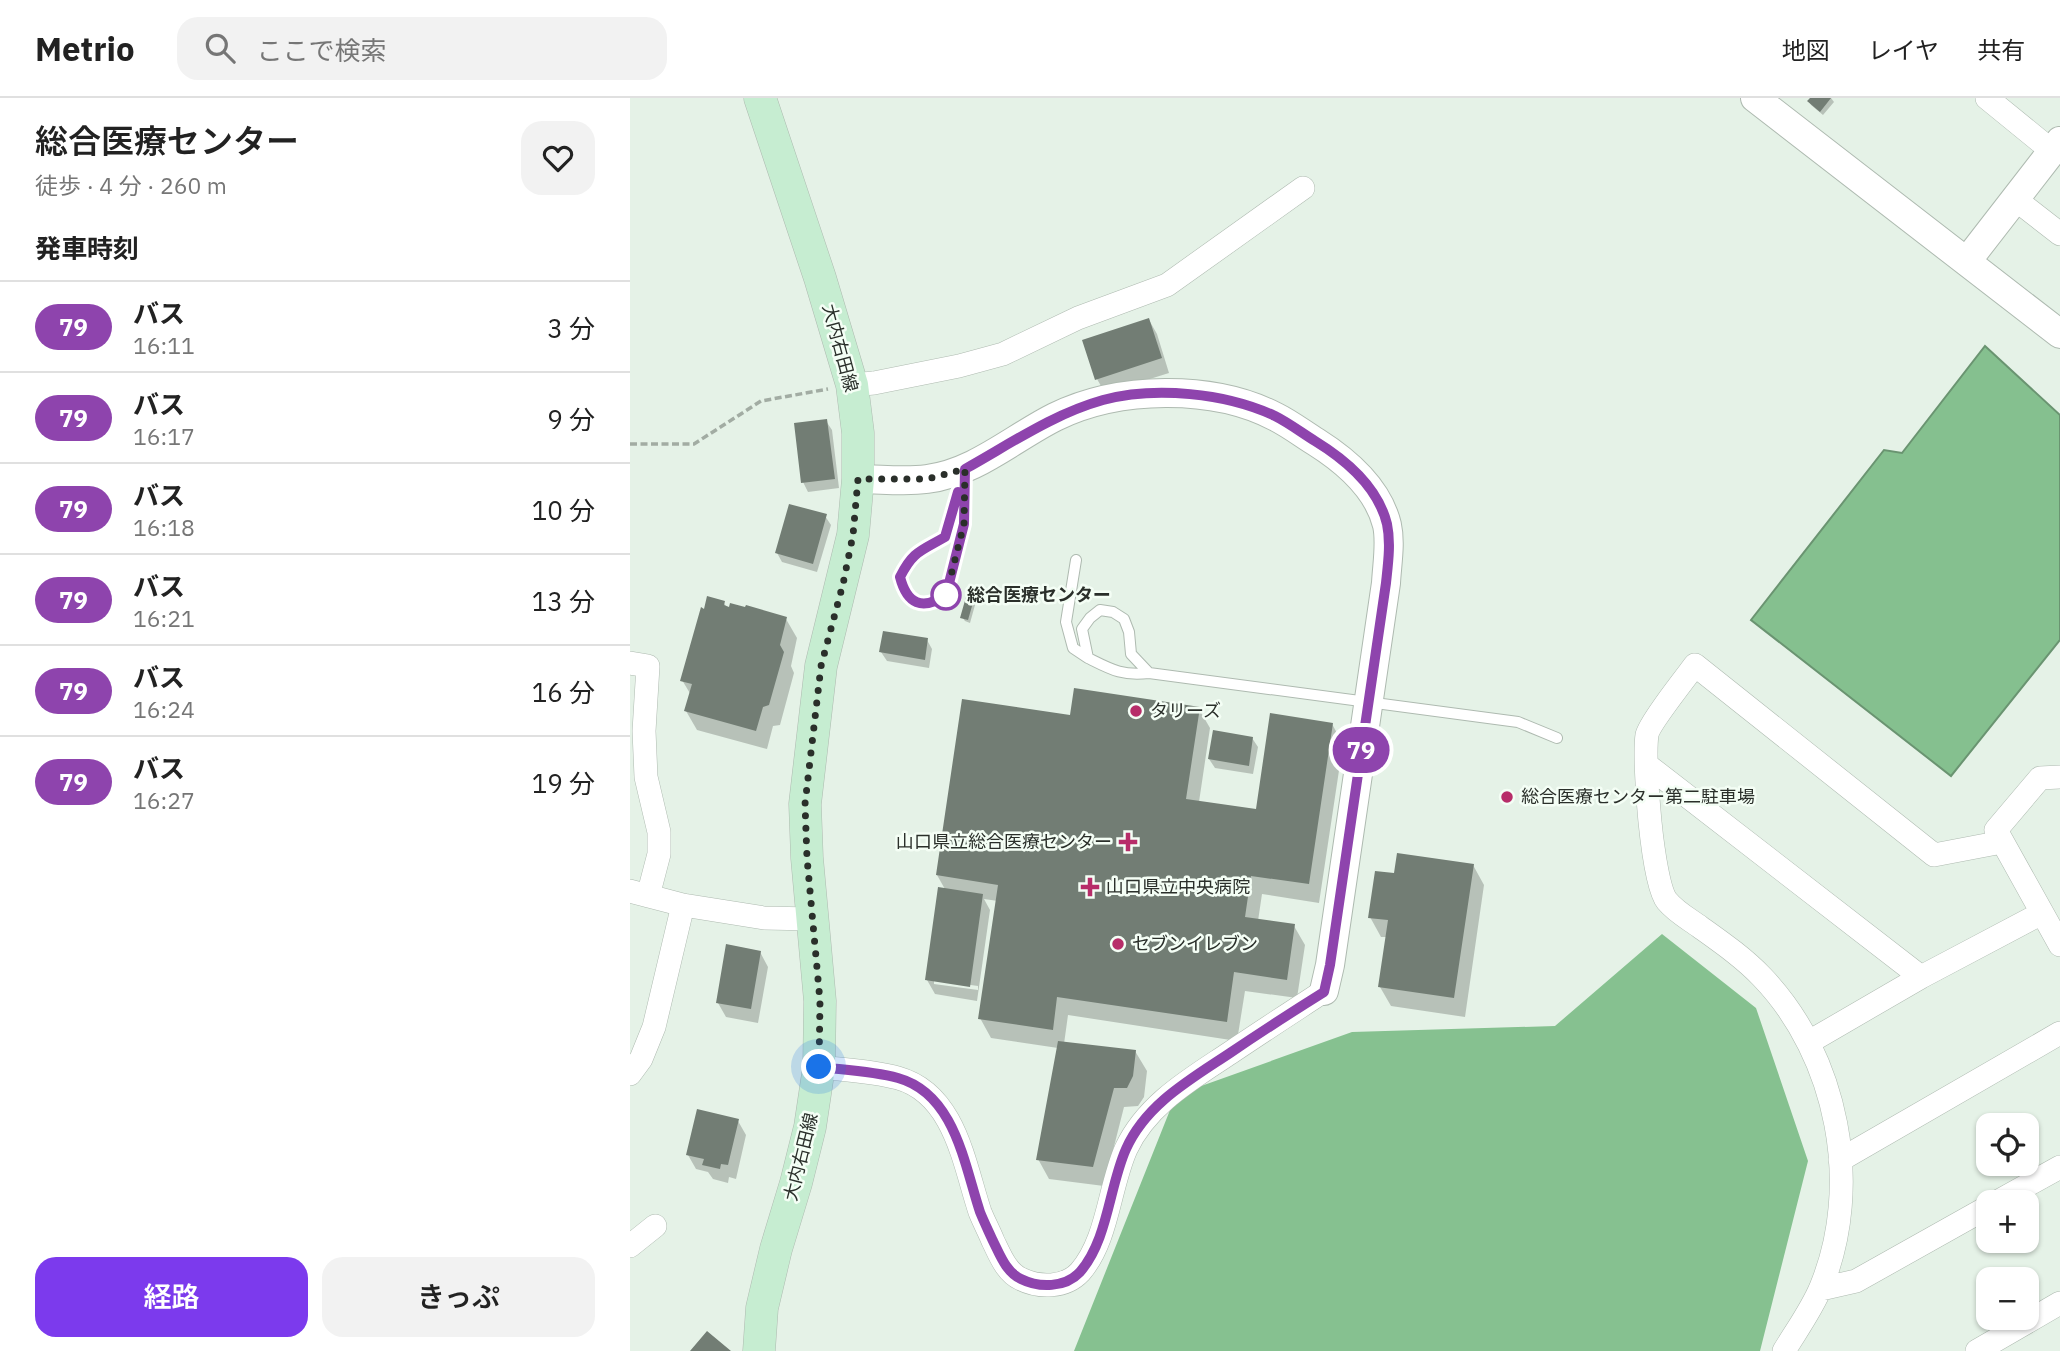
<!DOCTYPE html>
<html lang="ja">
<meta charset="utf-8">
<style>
:root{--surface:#fff;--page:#f2f2f2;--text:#222;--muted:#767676;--line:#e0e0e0;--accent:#7c3aed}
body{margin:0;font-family:"IBM Plex Sans","Noto Sans JP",sans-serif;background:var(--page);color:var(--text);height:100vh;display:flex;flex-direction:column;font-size:26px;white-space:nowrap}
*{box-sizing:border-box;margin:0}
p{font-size:23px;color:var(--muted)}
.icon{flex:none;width:38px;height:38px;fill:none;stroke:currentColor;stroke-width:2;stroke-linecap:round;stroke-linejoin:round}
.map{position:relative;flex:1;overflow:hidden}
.drawer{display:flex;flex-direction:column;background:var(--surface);width:630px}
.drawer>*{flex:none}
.badge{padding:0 14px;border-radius:23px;font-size:24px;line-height:46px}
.tools{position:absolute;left:1346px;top:1015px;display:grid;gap:14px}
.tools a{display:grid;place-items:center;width:63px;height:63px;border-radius:14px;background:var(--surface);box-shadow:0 2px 5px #0004;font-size:35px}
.you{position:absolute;width:35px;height:35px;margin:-18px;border:5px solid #fff;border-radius:50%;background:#1a73e8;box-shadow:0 0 0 10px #1a73e833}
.map>.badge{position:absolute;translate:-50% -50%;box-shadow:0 0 0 4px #fff}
h2{padding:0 35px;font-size:26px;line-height:63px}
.round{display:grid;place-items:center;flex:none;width:74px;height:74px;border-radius:21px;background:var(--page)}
.overview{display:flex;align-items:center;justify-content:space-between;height:119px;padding:0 35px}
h1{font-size:33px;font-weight:600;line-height:52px}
.primary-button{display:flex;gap:14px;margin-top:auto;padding:14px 35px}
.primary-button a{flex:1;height:80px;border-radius:21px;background:var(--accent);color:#fff;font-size:28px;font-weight:600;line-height:80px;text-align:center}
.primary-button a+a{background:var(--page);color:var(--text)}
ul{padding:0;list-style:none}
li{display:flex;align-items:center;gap:21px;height:91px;padding:0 35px;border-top:2px solid var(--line)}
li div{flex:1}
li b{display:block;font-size:26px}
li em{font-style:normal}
li .badge{min-width:77px;font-weight:700;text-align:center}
header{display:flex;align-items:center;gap:42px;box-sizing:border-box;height:98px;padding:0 35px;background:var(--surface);border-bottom:2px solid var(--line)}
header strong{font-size:33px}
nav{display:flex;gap:38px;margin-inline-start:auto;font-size:24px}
.search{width:490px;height:63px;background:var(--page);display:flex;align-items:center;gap:18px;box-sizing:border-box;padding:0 24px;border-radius:21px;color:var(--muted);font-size:26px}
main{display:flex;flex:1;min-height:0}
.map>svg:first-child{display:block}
.forest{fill:#86c190}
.water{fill:#85c08f;stroke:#6a9471;stroke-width:2}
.shadow{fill:#0003;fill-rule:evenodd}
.building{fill:#727d74}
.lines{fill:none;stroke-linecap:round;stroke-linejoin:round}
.service-casing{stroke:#aebab0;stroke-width:12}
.minor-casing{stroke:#aebab0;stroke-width:24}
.tertiary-casing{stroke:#aebab0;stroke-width:30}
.secondary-casing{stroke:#aebab0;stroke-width:33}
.path{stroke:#a2aca3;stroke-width:3.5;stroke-dasharray:7 3.5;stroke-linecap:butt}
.service{stroke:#fff;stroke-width:10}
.minor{stroke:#fff;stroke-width:23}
.tertiary{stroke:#fff;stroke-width:28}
.secondary{stroke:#c6edd1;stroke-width:32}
.line-casing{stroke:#fff;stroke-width:16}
.line{stroke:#8e44ad;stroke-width:10}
.walk{stroke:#2a2f2a;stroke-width:7;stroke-dasharray:0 12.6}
.stop-dot{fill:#fff;stroke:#8e44ad;stroke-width:3.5}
.poi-dot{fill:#b72d69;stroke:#f4fef5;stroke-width:2.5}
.labels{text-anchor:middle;stroke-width:5;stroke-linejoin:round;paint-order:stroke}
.street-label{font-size:18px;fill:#2a2f2a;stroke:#f4fef5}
.stop-label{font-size:18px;font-weight:bold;fill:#2a2f2a;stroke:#f4fef5;text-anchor:start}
.poi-label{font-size:18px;fill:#2a2f2a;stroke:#f4fef5;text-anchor:start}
</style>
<header>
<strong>Metrio</strong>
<div class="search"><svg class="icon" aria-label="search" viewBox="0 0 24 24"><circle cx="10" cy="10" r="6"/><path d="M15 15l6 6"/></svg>ここで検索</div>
<nav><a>地図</a><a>レイヤ</a><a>共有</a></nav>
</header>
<main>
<section class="drawer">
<div class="overview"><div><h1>総合医療センター</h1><p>徒歩 · 4 分 · 260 m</p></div><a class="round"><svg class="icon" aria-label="heart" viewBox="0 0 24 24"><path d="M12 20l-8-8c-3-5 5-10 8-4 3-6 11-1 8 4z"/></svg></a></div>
<h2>発車時刻</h2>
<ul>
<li><span class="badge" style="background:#8e44ad;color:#fff">79</span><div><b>バス</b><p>16:11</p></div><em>3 分</em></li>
<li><span class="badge" style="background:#8e44ad;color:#fff">79</span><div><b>バス</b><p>16:17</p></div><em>9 分</em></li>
<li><span class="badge" style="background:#8e44ad;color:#fff">79</span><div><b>バス</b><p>16:18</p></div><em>10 分</em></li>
<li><span class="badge" style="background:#8e44ad;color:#fff">79</span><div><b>バス</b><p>16:21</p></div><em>13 分</em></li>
<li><span class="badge" style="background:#8e44ad;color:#fff">79</span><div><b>バス</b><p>16:24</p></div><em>16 分</em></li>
<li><span class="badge" style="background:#8e44ad;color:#fff">79</span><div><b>バス</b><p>16:27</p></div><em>19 分</em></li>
</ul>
<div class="primary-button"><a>経路</a><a>きっぷ</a></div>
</section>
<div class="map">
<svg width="1430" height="1253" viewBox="0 0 1430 1253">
<rect width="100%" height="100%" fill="#e5f2e7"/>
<path class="forest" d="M1032,836L1126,910L1178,1063L1130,1253H444L546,997L722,934L925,928Z"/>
<path class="water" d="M1355,248L1430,317V542L1321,678L1121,522L1254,352L1272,355Z"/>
<path class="shadow" d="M1182,0H1201L1204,4L1193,17L1181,7L1179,3Z
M519,222L527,236L539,275L475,295L467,281Z
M196,323L202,332L209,390L178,394L173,384Z
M195,418L201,427L187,474L152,464L147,455Z
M343,503L345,507L340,525L335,523L332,519Z
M94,505L97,510L156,521L167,540L161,568L164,575L150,627L143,628L137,651L67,632L56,613L61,597L52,582L75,513Z
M297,542L302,551L299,570L257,563L251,554Z
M569,611L580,630L569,704L627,713L702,626L713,646L689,805L632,796L628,823L664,828L675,847L667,900L615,893L607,943L438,917L434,946L505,953L517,973L514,999L508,1008L494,1009L474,1088L419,1081L408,1061L428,950L361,940L350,920L368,803L354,801L360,812L347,903L305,896L297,882L316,793L307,777L441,619ZM304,882L348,888V892L304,886Z
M622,640L628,649L623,676L585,670L579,661Z
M843,767L854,787L835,919L761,908L750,889L757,839H751L740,819Z
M130,854L138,869L128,925L96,919L88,905Z
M108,1023L116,1037L106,1081L99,1079L98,1085L83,1081L78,1074L66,1071L58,1057Z"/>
<path class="building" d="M1180,0H1201L1190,14L1177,3Z
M519,220L532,260L465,282L452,242Z
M197,321L205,381L171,385L164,325Z
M159,406L197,416L183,466L145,455Z
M77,498L95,503L94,507L99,509L100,505L115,509L116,507L157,519L150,547L154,554L139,607L133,609L126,633L54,613L62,586L50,583L71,509L74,511Z
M336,499L344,501L338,522L330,520Z
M253,533L298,540L295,562L249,554Z
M444,590L570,609L556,701L626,711L640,615L703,625L679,786L621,778L615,819L665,826L657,882L604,874L597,924L427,899L423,932L348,921L368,787L306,777L332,601L440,617Z
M583,632L623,639L619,668L578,661Z
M767,755L844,766L824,900L748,889L758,822L738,820L745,773L764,775Z
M308,789L353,796L340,889L295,882Z
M96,846L131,853L121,911L86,905Z
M428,943L506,952L503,978L497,990H484L463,1069L406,1062Z
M67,1011L109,1021L98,1067L91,1066L90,1071L72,1067L74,1061L56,1057Z
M77,1233L101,1253H60Z"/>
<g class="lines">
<g class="service-casing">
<path id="service" d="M335,371L334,426L316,497C292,513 277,506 270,479C283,453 291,453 315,439Z
M446,462L436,524L443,550L458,560
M519,575L501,556L499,534L494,521L483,514L470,512L460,520L452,531L458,560C482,572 492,578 519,575L888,624L927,640"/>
</g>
<g class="minor-casing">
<path id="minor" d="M1357,0L1422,53
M1385,101L1430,136
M222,287L244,285L329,268L373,256L448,220L537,187L673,90
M0,565L18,568L14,633L16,679L29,734V756L18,798
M1017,667L1291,879
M1430,679L1410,680L1366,732L1430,847
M0,793L53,807L134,820L182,821
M1179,944L1291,879L1412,815
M189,969C215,972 242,973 268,980C325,996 334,1066 350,1114C354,1124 359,1133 363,1143C370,1157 376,1174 391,1181C409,1190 435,1190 450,1174C478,1142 479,1089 496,1051C517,1006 561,981 600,955C631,934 662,914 694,893
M0,976L11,961L24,929L53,807
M1210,1062L1430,935
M1367,1104L1430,1069
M0,1148L25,1128
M1191,1191L1226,1183L1358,1109
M1154,1253C1166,1233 1182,1211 1191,1189C1233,1088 1208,958 1132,879C1114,860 1091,844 1070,829C1059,821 1046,814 1037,803C1022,785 1013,662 1017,637C1019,626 1056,579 1065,567L1304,757L1372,744
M1347,1253L1430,1205"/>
</g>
<g class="tertiary-casing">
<path id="tertiary" d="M1125,0L1430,236
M1337,163L1430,43
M228,381C251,381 275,384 297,381C345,375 383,340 425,319C488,288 583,286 646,319C660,326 673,336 686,344C716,363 748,390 757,427C761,445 757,466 756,485L700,867L694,893"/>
</g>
<g class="secondary-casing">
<path id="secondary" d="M129,1253L132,1210L146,1151L166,1085L180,1029L189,969L190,903L177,760L175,706L191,568L223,437L228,381V335L222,287L190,180L130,0"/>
</g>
<path class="path" d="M0,346H64L131,303L198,291"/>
<use href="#service" class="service"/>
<use href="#minor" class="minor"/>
<use href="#tertiary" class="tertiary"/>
<use href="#secondary" class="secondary"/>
</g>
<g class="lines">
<g class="line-casing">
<path id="line" d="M189,969C215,972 242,973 268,980C325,996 334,1066 350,1114C354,1124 359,1134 363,1143C370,1157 376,1174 391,1181C409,1190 435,1190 450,1174C478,1142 479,1089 496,1051C516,1006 561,981 600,955C631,934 662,914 694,894L700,867L756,485C758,466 761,445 757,426C748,389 716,362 685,343C672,335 659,325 645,318C596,295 525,288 473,302C423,316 380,346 335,371L334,426L316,497C292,513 277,506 270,479C283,453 291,453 315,439L328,394"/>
</g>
<use href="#line" class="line"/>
<path class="walk" d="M189,969L190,903L177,760L175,706L191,568L213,486L223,437L228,381H297L335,371L334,426L316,497"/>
</g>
<circle class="stop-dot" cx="316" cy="497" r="14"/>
<g class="poi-dot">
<circle cx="506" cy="613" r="7"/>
<circle cx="877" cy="699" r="7"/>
<path d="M494.5 733.5h7v7h7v7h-7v7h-7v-7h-7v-7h7z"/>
<path d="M456.5 778.5h7v7h7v7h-7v7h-7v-7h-7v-7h7z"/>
<circle cx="488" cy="846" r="7"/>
</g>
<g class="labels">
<g class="street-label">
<text transform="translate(210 250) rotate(75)" y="6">大内右田線</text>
<text transform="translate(171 1059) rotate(-76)" y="6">大内右田線</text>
</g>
<g class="stop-label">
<text x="337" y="503">総合医療センター</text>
</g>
<g class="poi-label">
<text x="520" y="619">タリーズ</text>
<text x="891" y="705">総合医療センター第二駐車場</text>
<text x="482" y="750" text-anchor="end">山口県立総合医療センター</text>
<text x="476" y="795">山口県立中央病院</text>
<text x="502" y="852">セブンイレブン</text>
</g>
</g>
</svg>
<div class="tools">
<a><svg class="icon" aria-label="locate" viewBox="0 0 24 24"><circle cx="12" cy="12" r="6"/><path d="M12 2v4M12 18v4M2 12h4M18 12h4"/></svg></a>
<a>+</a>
<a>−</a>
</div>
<div class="you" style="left:189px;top:969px"></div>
<b class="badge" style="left:731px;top:652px;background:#8e44ad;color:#fff">79</b>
</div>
</main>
